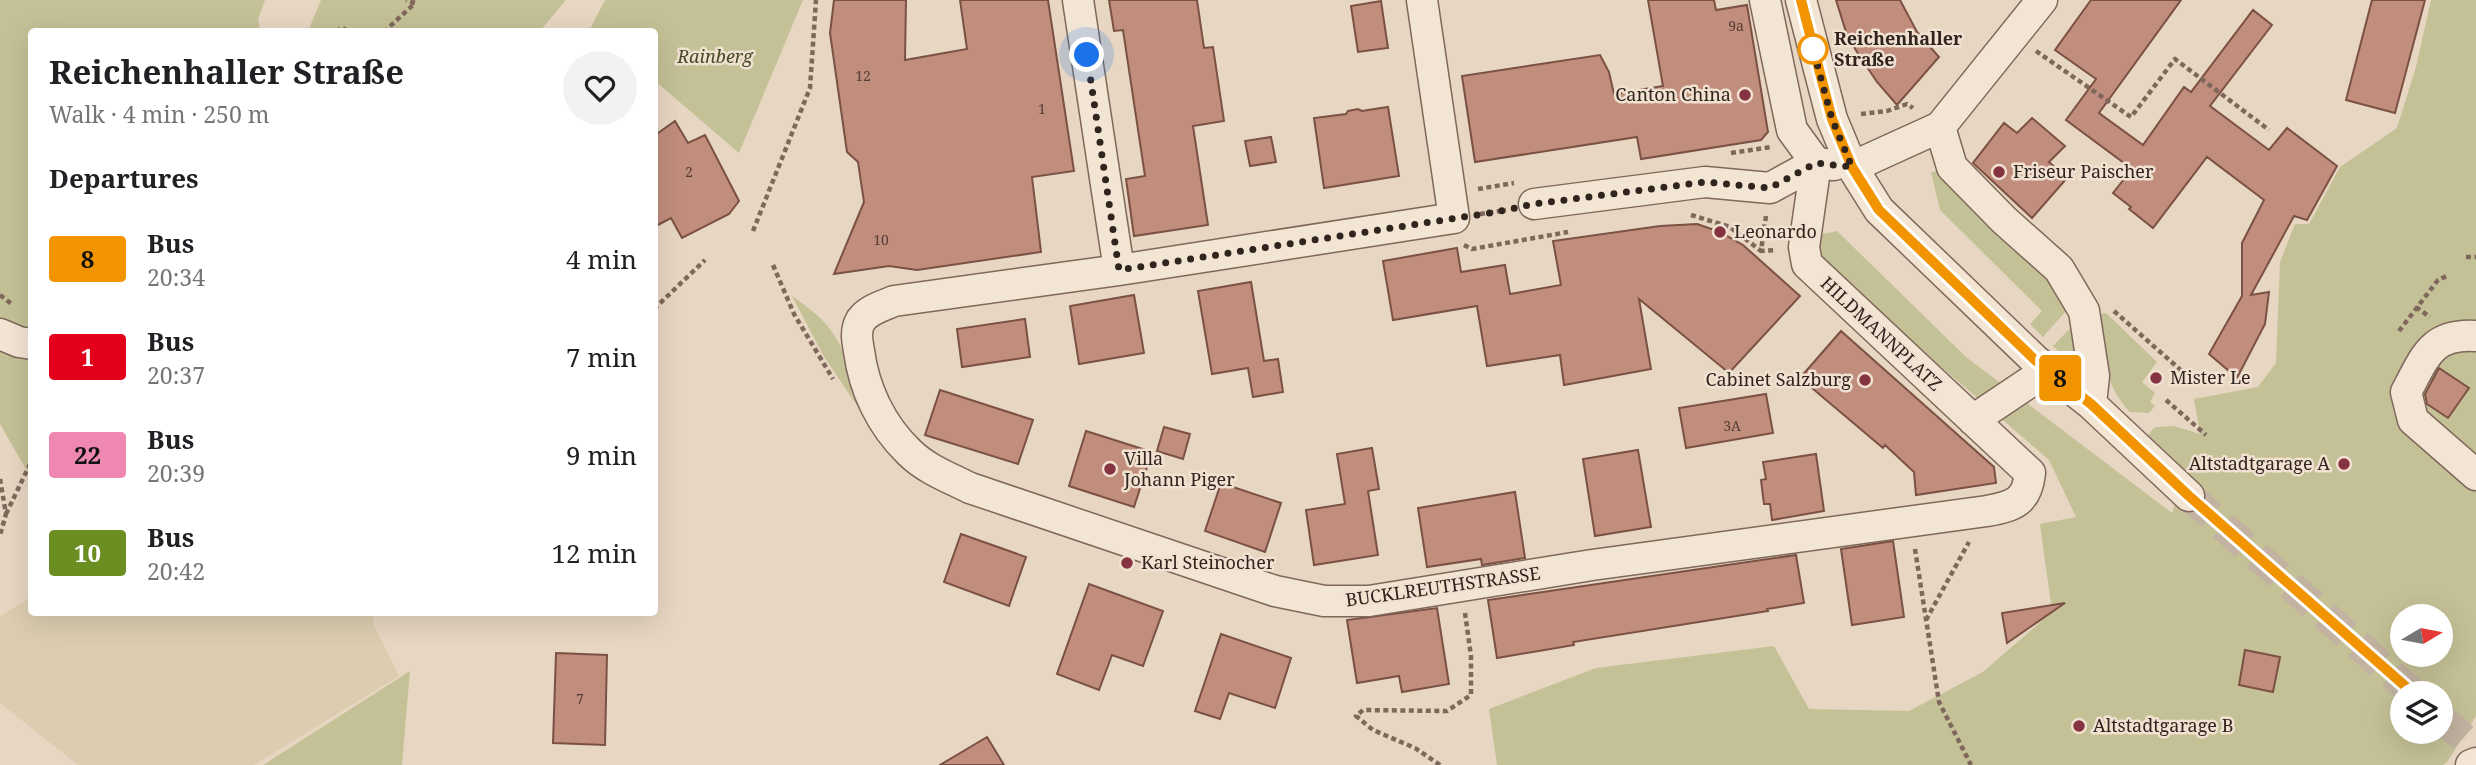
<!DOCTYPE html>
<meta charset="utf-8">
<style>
:root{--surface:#fff;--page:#f2f2f2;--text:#202124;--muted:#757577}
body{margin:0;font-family:"Noto Serif",serif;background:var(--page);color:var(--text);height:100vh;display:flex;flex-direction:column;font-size:26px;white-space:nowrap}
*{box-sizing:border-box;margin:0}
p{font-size:23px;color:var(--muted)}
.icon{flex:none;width:38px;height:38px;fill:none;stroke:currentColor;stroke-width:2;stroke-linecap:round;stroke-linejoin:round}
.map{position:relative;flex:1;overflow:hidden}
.panel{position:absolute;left:28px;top:28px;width:630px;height:588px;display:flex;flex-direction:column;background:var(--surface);border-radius:7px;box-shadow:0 7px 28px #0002}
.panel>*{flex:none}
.badge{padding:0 14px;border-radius:5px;font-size:24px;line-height:46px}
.needle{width:46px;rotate:80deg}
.fabs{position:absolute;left:2390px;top:604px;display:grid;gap:14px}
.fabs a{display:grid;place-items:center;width:63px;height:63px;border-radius:50%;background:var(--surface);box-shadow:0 7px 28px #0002;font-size:35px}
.you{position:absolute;width:35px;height:35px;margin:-18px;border:5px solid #fff;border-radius:50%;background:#1a73e8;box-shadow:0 0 0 10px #1a73e833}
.map>.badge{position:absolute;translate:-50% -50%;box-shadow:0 0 0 4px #fff}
h2{padding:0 21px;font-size:26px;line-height:63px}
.round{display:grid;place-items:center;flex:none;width:74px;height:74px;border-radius:37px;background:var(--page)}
.summary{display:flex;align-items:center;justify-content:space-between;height:119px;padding:0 21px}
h1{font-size:33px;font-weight:700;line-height:52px}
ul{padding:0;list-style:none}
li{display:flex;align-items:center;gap:21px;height:98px;padding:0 21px}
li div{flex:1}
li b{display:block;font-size:26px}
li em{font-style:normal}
li .badge{min-width:77px;font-weight:700;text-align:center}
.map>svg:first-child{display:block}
.farmland{fill:#dccdb0}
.green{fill:#c4c197;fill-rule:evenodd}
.building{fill:#c18d7c;stroke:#7b5144;stroke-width:2}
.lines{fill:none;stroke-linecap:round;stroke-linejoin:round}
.minor-tunnel{stroke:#c2b2a1;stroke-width:30;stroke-dasharray:30 15;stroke-linecap:butt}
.minor-casing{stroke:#7f685b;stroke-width:33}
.path{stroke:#7f685b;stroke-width:4.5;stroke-dasharray:5 3.5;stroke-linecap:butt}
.minor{stroke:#f3e5d4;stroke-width:30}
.line-casing{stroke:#fff;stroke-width:16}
.line{stroke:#f29400;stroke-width:10}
.walk{stroke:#30241e;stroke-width:7;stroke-dasharray:0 12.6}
.stop-dot{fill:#fff;stroke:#f29400;stroke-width:3.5}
.poi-dot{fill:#863341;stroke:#f0e1d0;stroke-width:2.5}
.labels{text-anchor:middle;stroke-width:5;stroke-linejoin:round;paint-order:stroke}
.number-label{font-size:14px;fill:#543e36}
.stop-label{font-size:18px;font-weight:bold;fill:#30241e;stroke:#f0e1d0;text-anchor:start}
.park-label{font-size:18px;font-style:italic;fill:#474a27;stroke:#f0e1d0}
.poi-label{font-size:18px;fill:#30241e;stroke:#f0e1d0;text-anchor:start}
.street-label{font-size:18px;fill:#30241e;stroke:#f0e1d0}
</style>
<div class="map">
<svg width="2476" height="765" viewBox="0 0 2476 765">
<rect width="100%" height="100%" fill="#e7d6c2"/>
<path class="farmland" d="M31,597L32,612L374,613L373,624L399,676L254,765H78L0,703V616Z"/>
<path class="green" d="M0,0H265L258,19L260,31L32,32L31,478L0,424Z
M321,0H566L540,31H308Z
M605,0H803L739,153L655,81L654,32L589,31Z
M2431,0H2476V716L2447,762L2443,765H1497L1489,709L1596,668L1774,646L1809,709L1909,711L1983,672L2052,612L2040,524L2076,517L2049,460L1819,261L1813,236L1837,231L1966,357L2172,513L2185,470L2148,435L2155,427L2174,426L2200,434L2194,399L2258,387L2276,363L2280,262L2295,224H2309L2340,167L2397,128L2416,67ZM2403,616H2441V654H2403ZM2403,693H2441V732H2403Z
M1938,171L2049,273L2067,310L2043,337L2030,324L2042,311L1940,210L1931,172Z
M792,296C806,306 820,316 830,329C849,355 862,401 874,431L823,355Z
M2106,313L2157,362L2142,382L2155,393L2150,402L2155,406L2149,413L2130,412C2105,386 2100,350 2093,315Z
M2076,322L2080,369H2077L2053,346Z
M410,671L402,765H263Z"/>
<path class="building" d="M834,0H906L905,60L967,49L960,0H1048L1074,171L1032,177L1041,252L917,270L889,266L834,274L864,202L858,162L847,152L830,33Z
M1109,0H1197L1204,48L1213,47L1224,121L1193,126L1208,225L1134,236L1126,179L1145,176L1123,30L1114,31Z
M1648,0H1714L1716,10L1747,5L1768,132L1761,140L1641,159L1637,137L1475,162L1462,76L1600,55L1609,72L1614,94L1663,86Z
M1836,0H1900L1917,32L1939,57L1897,105L1877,82L1857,52L1847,35Z
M2091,0H2181L2099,113L2143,145L2184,87L2191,92L2253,10L2272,25L2210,106L2269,150L2287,128L2337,166L2307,220L2294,216L2251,295L2269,292L2265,324L2237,378L2209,354L2242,296V243L2264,200L2207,157L2153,228L2129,209L2131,207L2113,193L2132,169L2066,120L2096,79L2055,50Z
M2372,0H2425L2395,113L2346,100Z
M1381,1L1388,48L1358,52L1351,6Z
M1388,107L1399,176L1324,188L1314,118L1346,114L1348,111L1358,109L1362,111Z
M2032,118L2065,146L2049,162L2067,178L2032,218L1973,163L2004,123L2017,133Z
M675,121L688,143L705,135L739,201L729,214L682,238L671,218L654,227V136Z
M1271,137L1276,162L1250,166L1245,141Z
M1697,224L1720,232L1743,245L1800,296L1729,373L1639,299L1651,369L1564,385L1560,355L1487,366L1477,306L1393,320L1383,261L1457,248L1461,272L1505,265L1510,294L1561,285L1553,241L1660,226Z
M1251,282L1264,361L1278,359L1283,392L1253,397L1248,368L1212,374L1198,291Z
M1134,295L1144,353L1079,364L1070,306Z
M1025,319L1030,357L962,367L957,329Z
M1841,331L1994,467L1996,483L1916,495L1914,472L1885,445L1883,448L1800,378Z
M2439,368L2469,388L2448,418L2427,404L2425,394Z
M940,390L1033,420L1018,464L925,435Z
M1766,394L1773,433L1686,448L1679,408Z
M1164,427L1190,434L1183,459L1157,451Z
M1086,431L1152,452L1134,507L1069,486Z
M1372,448L1379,489L1368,491L1378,555L1314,565L1306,510L1345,504L1337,454Z
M1638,450L1651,527L1595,536L1583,459Z
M1816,454L1824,511L1772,520L1770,504H1764L1761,480L1766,479L1763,462Z
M1221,483L1281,503L1265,552L1205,531Z
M1515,492L1525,558L1482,565L1481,559L1427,567L1418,508Z
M961,534L1026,557L1009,606L944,582Z
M1893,541L1904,617L1852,625L1841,549Z
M1796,555L1804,603L1767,609L1768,611L1573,642L1574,645L1497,658L1488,600Z
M1089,584L1163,611L1143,666L1112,655L1099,690L1057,674Z
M2065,603L2007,643L2002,613Z
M1437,608L1449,684L1402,692L1399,676L1357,683L1347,620Z
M1221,634L1291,658L1275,708L1229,693L1220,719L1195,711Z
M2245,650L2280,657L2273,692L2239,685Z
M556,653L607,655L605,745L553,743Z
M987,737L1004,765H940Z"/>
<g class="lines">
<path class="minor-tunnel" d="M2189,496L2413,693
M2441,718L2476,749"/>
<g class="minor-casing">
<path id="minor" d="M1078,0L1119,270
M1422,0L1454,218L1119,270L894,301C883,306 869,309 861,320C855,330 857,340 859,351C864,389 881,425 909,452C926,469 948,477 970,488L1275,591L1324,601H1369L1592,565L1987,511C2014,506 2027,502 2030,473L1807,264L1804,247L1816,163
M1765,0L1792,130L1816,163L1834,165
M1801,0L1832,119L1852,167L1879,210L2035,360L2091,404L2189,496
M1940,127L1952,167L2004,220L2059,269L2084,311L2094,376L2091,404
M1852,167L1940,127L2042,0
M1534,204L1705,182L1770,188L1816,163
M0,334L19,342L32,344
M2476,336C2431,333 2425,357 2406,392L2413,420L2476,475
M1973,420L2049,369
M2471,765L2476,763"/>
</g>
<path class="path" d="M337,32L341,27L349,32
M384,32L415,3L406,0
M2036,51L2131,117L2175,59L2269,130
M1861,114L1887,111L1907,104L1913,108
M1731,153L1771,147
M1478,189L1514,183
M1480,214L1506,210
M1691,215L1730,227L1761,251
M1766,216L1761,251L1776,250
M753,231L810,88L816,0
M1464,245L1472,249L1568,232
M2466,257H2476
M773,265L794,314L833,379
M0,295L13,305
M2416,307L2430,317
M654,309L705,260
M2114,311L2184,373
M2399,331L2438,280L2449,275
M2166,400L2206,435
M0,479L6,514L0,535
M6,514L32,460
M1915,549L1939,702L1971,765
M1926,620L1969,542
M1440,765L1415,748L1373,730L1356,716L1363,710L1447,711L1471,695V656L1465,613"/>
<use href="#minor" class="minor"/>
</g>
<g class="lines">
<g class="line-casing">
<path id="line" d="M1801,0L1832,119L1852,167L1879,210L2035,360L2091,404L2189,496L2413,693"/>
</g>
<use href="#line" class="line"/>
<path class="walk" d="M1087,55L1119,270L1496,212L1534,204L1705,182L1770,188L1816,163L1852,167L1832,119L1813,49"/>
</g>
<circle class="stop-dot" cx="1813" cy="49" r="14"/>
<g class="poi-dot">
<circle cx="1745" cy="95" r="7"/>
<circle cx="1999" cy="172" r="7"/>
<circle cx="1720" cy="232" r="7"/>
<circle cx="2156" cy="378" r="7"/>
<circle cx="1865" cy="380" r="7"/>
<circle cx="2344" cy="464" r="7"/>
<circle cx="1110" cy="469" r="7"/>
<circle cx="1127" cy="563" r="7"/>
<circle cx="2079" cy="726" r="7"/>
</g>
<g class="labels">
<g class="number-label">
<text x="1736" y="31">9a</text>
<text x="863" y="81">12</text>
<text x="1042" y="114">1</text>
<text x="689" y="177">2</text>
<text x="881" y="245">10</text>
<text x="1732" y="431">3A</text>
<text x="580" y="704">7</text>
</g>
<g class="stop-label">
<text x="1834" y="45">Reichenhaller<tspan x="1834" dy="21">Straße</tspan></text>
</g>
<g class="park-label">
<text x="715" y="63">Rainberg</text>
</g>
<g class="poi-label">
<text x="1731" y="101" text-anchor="end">Canton China</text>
<text x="2013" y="178">Friseur Paischer</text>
<text x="1734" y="238">Leonardo</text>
<text x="2170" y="384">Mister Le</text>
<text x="1851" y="386" text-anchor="end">Cabinet Salzburg</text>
<text x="1124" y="465">Villa<tspan x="1124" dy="21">Johann Piger</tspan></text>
<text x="2330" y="470" text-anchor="end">Altstadtgarage A</text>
<text x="1141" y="569">Karl Steinocher</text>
<text x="2093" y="732">Altstadtgarage B</text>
</g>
<g class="street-label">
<text transform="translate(1881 334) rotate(43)" y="6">HILDMANNPLATZ</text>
<text transform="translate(1443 587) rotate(-8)" y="6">BUCKLREUTHSTRASSE</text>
</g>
</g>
</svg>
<div class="fabs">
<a><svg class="needle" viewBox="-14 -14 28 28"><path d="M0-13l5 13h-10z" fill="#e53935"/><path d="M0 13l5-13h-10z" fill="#757577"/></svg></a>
<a><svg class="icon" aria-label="layers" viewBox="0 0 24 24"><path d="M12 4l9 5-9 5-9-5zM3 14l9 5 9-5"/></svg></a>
</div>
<div class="you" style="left:1087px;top:55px"></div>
<b class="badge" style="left:2060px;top:378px;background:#f29400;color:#111">8</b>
<section class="panel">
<div class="summary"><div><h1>Reichenhaller Straße</h1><p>Walk · 4 min · 250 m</p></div><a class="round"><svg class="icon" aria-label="heart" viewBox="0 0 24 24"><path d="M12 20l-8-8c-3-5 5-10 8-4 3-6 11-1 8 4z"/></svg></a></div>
<h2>Departures</h2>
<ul>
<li><span class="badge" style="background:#f29400;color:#111">8</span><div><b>Bus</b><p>20:34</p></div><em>4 min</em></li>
<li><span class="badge" style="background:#e2001a;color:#fff">1</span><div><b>Bus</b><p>20:37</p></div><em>7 min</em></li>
<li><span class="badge" style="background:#ee87b2;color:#111">22</span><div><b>Bus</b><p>20:39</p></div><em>9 min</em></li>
<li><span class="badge" style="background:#6b8e23;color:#fff">10</span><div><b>Bus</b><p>20:42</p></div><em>12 min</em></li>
</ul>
</section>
</div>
